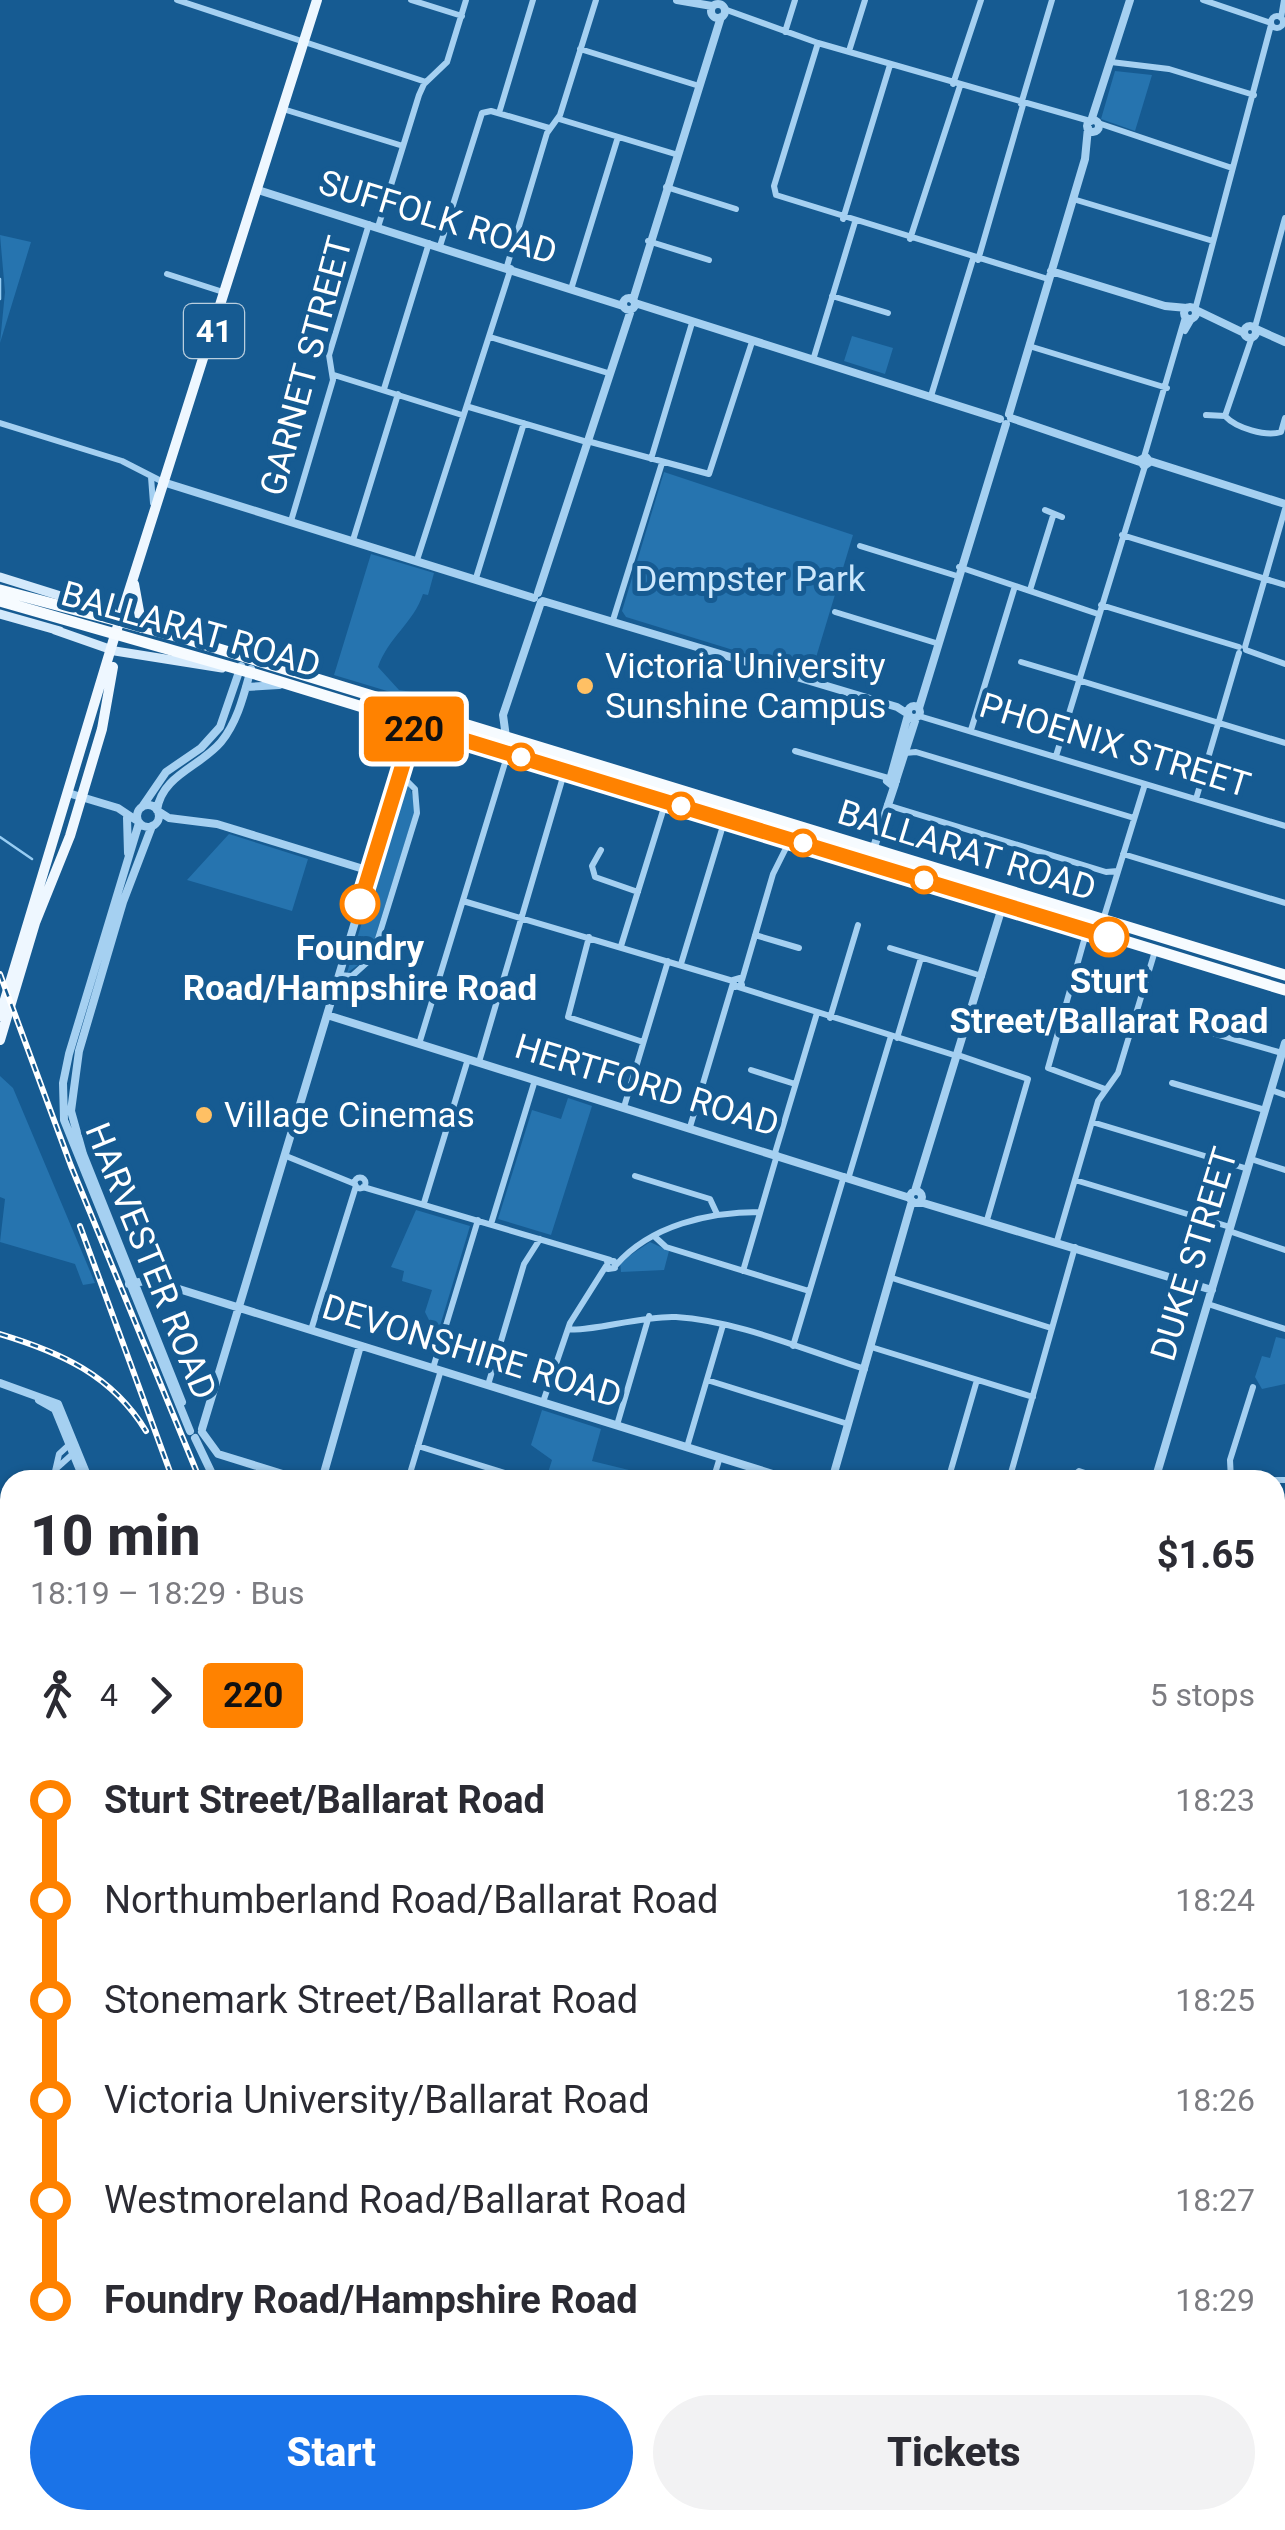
<!DOCTYPE html>
<meta charset="utf-8">
<style>
:root{--surface:#fff;--page:#f2f2f3;--text:#2b2b33;--muted:#7c7c81;--accent:#1a73e8}
body{margin:0;font-family:Roboto,sans-serif;background:var(--page);color:var(--text);height:100vh;display:flex;flex-direction:column;font-size:38px;white-space:nowrap}
*{box-sizing:border-box;margin:0}
p{font-size:32px;color:var(--muted)}
.icon{flex:none;width:55px;height:55px;fill:none;stroke:currentColor;stroke-width:2;stroke-linecap:round;stroke-linejoin:round}
.map{position:relative;flex:1;overflow:hidden}
.side{position:absolute;left:0px;top:1470px;width:1285px;height:1060px;display:flex;flex-direction:column;background:var(--surface);border-radius:30px 30px 0 0;box-shadow:0 2px 8px #0004}
.side>*{flex:none}
.badge{padding:0 20px;border-radius:8px;font-size:35px;line-height:65px}
.map>.badge{position:absolute;translate:-50% -50%;box-shadow:0 0 0 5px #fff}
.legs{display:flex;align-items:center;gap:15px;height:110px;padding:0 30px;font-size:32px}
.legs p{margin-inline-start:auto}
.summary{display:flex;align-items:center;justify-content:space-between;height:170px;padding:0 30px}
h1{font-size:55px;font-weight:800;line-height:75px}
.action{display:flex;gap:20px;margin-top:auto;padding:20px 30px}
.action a{flex:1;height:115px;border-radius:60px;background:var(--accent);color:#fff;font-size:40px;font-weight:800;line-height:115px;text-align:center}
.action a+a{background:var(--page);color:var(--text)}
ul{padding:0 30px;list-style:none}
li{display:flex;align-items:center;gap:35px;height:100px;font-size:38px}
li i{display:grid;place-items:center;width:15px;height:100%;margin:0 12px;background:currentColor}
li i::after{content:'';width:25px;height:25px;margin:-12px;border:8px solid;border-radius:50%;background:var(--surface)}
li p{margin-inline-start:auto}
li:first-child i{background:linear-gradient(#0000 50%,currentColor 0)}
li:last-child i{background:linear-gradient(currentColor 50%,#0000 0)}
.map>svg:first-child{display:block}
.green{fill:#2674af}
.lines{fill:none;stroke-linecap:round;stroke-linejoin:round}
.stream{stroke:#97cdf3;stroke-width:2.5}
.minor{stroke:#a5d0f1;stroke-width:6}
.tertiary{stroke:#a5d0f1;stroke-width:8}
.secondary{stroke:#d3e9fb;stroke-width:9}
.primary{stroke:#eef7ff;stroke-width:10}
.trunk{stroke:#f6fbff;stroke-width:11}
.rail-casing{stroke:#fff;stroke-width:6}
.rail{stroke:#165b92;stroke-width:2.5;stroke-dasharray:8;stroke-linecap:butt}
.line-1-casing{stroke:#fff;stroke-width:22}
.line-1{stroke:#ff8200;stroke-width:15}
.poi-dot{fill:#ffc064;stroke:#165b92;stroke-width:4}
.stop-1-dot{fill:#fff;stroke:#ff8200;stroke-width:5}
.labels{text-anchor:middle;stroke-width:10;stroke-linejoin:round;paint-order:stroke}
.shield{fill:#165b92;stroke:#b9cede;stroke-width:2.5}
.shield-label{font-size:32px;font-weight:bold;fill:#fff}
.street-label{font-size:35px;fill:#fff;stroke:#165b92}
.park-label{font-size:35px;fill:#cce7fc;stroke:#165b92}
.poi-label{font-size:35px;fill:#fff;stroke:#165b92;text-anchor:start}
.stop-label{font-size:35px;font-weight:bold;fill:#fff;stroke:#165b92}
</style>
<div class="map">
<svg width="1285" height="2530" viewBox="0 0 1285 2530">
<rect width="100%" height="100%" fill="#165b92"/>
<path class="green" d="M1115,71L1152,75L1135,131L1101,119Z
M0,235L31,242L0,343L5,292Z
M852,336L893,348L885,374L844,361Z
M664,472L853,535L811,674L626,617L622,611Z
M371,554L434,573L428,595L423,594C414,622 388,638 378,667L399,690L418,693L417,700L334,675Z
M403,782H408L416,807L369,957L347,973Z
M229,834L308,859L292,911L187,880Z
M0,1076L13,1088L95,1283L83,1285L75,1264L0,1242L5,1199L0,1197Z
M568,1098L592,1106L551,1235L498,1219L532,1110L561,1119Z
M416,1210L470,1226L440,1326L431,1324L425,1312L432,1290L402,1281L404,1271L391,1267Z
M650,1242L669,1251L664,1270L621,1272L620,1262Z
M1276,1337L1285,1339V1384L1262,1389L1255,1377L1262,1356L1270,1358Z
M542,1410L601,1429L592,1461L670,1480H561L547,1476L552,1460L531,1445Z
M0,2310L10,2320V2470L0,2473Z
M1275,2428L1285,2431V2530H1254L1215,2520H1275Z"/>
<g class="lines">
<path class="stream" d="M0,279V299
M0,837L32,859
M0,2303L10,2315
M0,2480L10,2478
M800,2520L806,2530"/>
<path class="minor" d="M177,0L426,82
M411,0L462,16
M1203,0L1271,23
M724,9L818,43L1090,121
M1271 22a6 6 0 1 1 12 0a6 6 0 1 1-12 0Z
M1281,18L1284,0
M785,32L795,0
M818,43L774,186L776,195L1048,279
M580,49L696,85
M849,51L865,0
M1111,62L1169,69L1254,95
M953,84L981,0
M1021,104L1052,0
M283,109L403,146
M499,113L533,0
M559,119L675,154
M1098,123L1232,168
M666,187L736,209
M1073,199L1213,241
M843,219L890,65
M378,227L419,95L424,84L447,62L466,0
M910,239L960,86
M648,241L709,260
M440,246L482,113L491,111L549,128
M978,260L1023,105
M507,266L547,133L560,115L596,0
M167,274L223,292
M572,286L618,137
M832,296L888,313
M1195,310L1271,25
M1255,327L1285,218
M1185,331L1192,319
M490,337L608,373
M1252,337L1225,416C1236,428 1266,437 1281,432L1285,418
M1029,346L1167,388
M813,360L855,222
M334,375L462,415
M384,389L429,243
M931,396L973,259
M469,407L587,442
M1206,415L1225,416
M0,423L122,461L165,483
M587,441L709,474L752,342
M1144,457L1185,317
M651,459L692,323
M151,477L153,503
M1045,510L1062,517
M291,521L333,380L329,355L369,224
M1122,535L1285,585
M353,540L398,394
M860,546L957,576
M417,560L511,268
M959,567L1098,614
M476,578L524,423
M1030,590L1053,516
M1101,605L1239,647
M835,612L936,643
M613,620L662,463
M1245,647L1285,509
M1246,650L1285,664
M1021,662L1078,679
M1078,680L1285,743
M919,716L1285,826
M971,730L1015,586
M795,751L888,778
M905,753L916,752L1134,818
M1056,756L1145,466
M1196,799L1239,653
M887,805L1106,872L1118,871
M601,850L592,866L595,877L638,892
M1123,854L1285,903
M463,901L733,981
M1103,920L1145,784
M1087,930L1048,1068L1105,1089
M755,935L799,948
M589,937L568,1017L643,1042
M621,946L666,801
M890,948L982,976
M681,964L725,819
M339,975L352,976L372,958L417,813L415,789L400,774
M740,978L742,985L735,987L733,980Z
M742,980L773,874L790,840
M738,987L957,1056
M830,1018L858,925
M1188,1026L1282,1053
M897,1038L921,958
M419,1044L508,753
M958,1055L1028,1079L987,1220
M479,1062L565,770
M751,1070L795,1084
M1172,1083L1265,1110
M1271,1090L1285,1095
M624,1107L668,961
M1092,1122L1248,1169
M690,1127L733,983
M775,1153L817,1013
M286,1156L355,1184
M1251,1159L1285,1170
M635,1176L710,1199L717,1214
M849,1176L891,1036
M354.5 1183a5.5 5.5 0 1 1 11 0a5.5 5.5 0 1 1-11 0Z
M1075,1180L1230,1227
M363,1187L610,1260
M424,1203L468,1059
M491,1224L535,1080
M1229,1231L1285,1250
M654,1236L666,1247L809,1291
M1057,1241L1098,1101L1118,1073L1155,951
M607,1261H614L615,1268L608,1269Z
M616,1265C651,1225 709,1212 760,1212
M743,1271L777,1155
M892,1278L1051,1328
M1208,1304L1285,1329
M568,1329C585,1333 645,1315 676,1317C739,1321 804,1350 865,1369
M311,1330L356,1186
M793,1346L844,1176
M871,1347L1033,1397
M433,1368L478,1220
M707,1380L848,1424
M488,1385L524,1264L540,1239
M543,1402L570,1323L606,1266
M617,1425L649,1316
M418,1446L527,1480
M687,1447L723,1325
M57,1468L77,1450
M53,1480L59,1454L71,1443
M408,1480L441,1370
M713,1480L720,1457
M948,1480L977,1380
M1009,1480L1075,1247
M1068,1480L1079,1471L1107,1480
M1231,1480L1230,1460L1253,1387
M1253,1480H1285
M1275,1559L1285,1554
M0,1659L10,1625
M1275,1663L1285,1666
M0,1720L10,1724
M1275,1733L1285,1736
M0,1822L10,1825
M0,1837L10,1840
M1275,1869L1285,1835
M0,1917L10,1920
M0,1990L10,1993
M0,2061L10,2066
M1275,2064L1285,2068
M0,2131L10,2136
M1285,2197V2203
M1275,2211L1285,2208
M1275,2262H1285
M1275,2373L1285,2341
M421,2520L454,2530
M578,2520L582,2530
M148,2530L151,2520
M242,2530L245,2520"/>
<path class="tertiary" d="M677,0L712,6
M711 11a7 7 0 1 1 14 0a7 7 0 1 1-14 0Z
M1087 126a6 6 0 1 1 12 0a6 6 0 1 1-12 0Z
M1091,121L1130,0
M258,190L623,306
M1051,271L1165,306L1187,308
M623 304a6 6 0 1 1 12 0a6 6 0 1 1-12 0Z
M633,300L721,17
M635,303L1000,419
M1184 313a6 6 0 1 1 12 0a6 6 0 1 1-12 0Z
M1196,310L1244,333
M1244 332a6 6 0 1 1 12 0a6 6 0 1 1-12 0Z
M1256,329L1285,342
M1009,414L1085,159L1088,128
M1011,418L1140,462
M1146,457L1150,462L1144,466L1140,460Z
M1150,461L1285,504
M166,483L534,598
M538,593L631,310
M543,601L897,707L908,714
M246,687L279,685
M908 712a6 6 0 1 1 12 0a6 6 0 1 1-12 0Z
M919,708L1006,424
M506,737L503,715L541,602
M891,776L908,715
M892,776L896,781L892,785L887,781Z
M896,780L916,718
M68,793L118,808L139,822
M137 816a11 11 0 1 1 22 0a11 11 0 1 1-22 0Z
M142,807L166,772L201,748L220,727L241,666
M157,810C162,775 200,767 221,742C238,721 244,694 251,669
M158,811L169,818L217,824L370,871
M127,818L128,853
M139,823L69,1054L63,1083L64,1120L190,1431
M152,826L123,902L79,1051L71,1111L83,1154L182,1402
M873,850L895,784
M327,1015L910,1198
M915,1191L1007,891
M910 1197a6 6 0 1 1 12 0a6 6 0 1 1-12 0Z
M920,1202L1212,1290
M129,1284L150,1280L792,1480
M0,1383L58,1404L89,1480
M39,1400L55,1409L84,1480
M202,1429L419,710
M202,1432L218,1454L302,1480
M195,1438L215,1480
M322,1480L360,1346
M832,1480L912,1201
M1155,1480L1285,1043
M1275,1995L1285,1998
M1275,2002L1285,2005
M0,2124L10,2093"/>
<path class="secondary" d="M0,577L112,612L119,619
M0,614L60,631
M55,630L115,651L222,668
M0,1554L10,1557
M1275,1627L1285,1630"/>
<path class="primary" d="M134,584L142,628
M0,1016L115,635L317,0
M0,1040L35,923L70,836L102,729L113,667
M0,2206L10,2209
M1019,2520L1051,2530
M529,2530L532,2520"/>
<path class="trunk" d="M0,590L183,638L1285,975
M0,601L255,674L1285,990"/>
<g class="rail-casing">
<path id="rail" d="M0,974L71,1166L200,1480
M80,1226L173,1480
M0,1334C60,1352 112,1375 146,1431
M600,2520L604,2530
M953,2520L954,2530
M1209,2520L1246,2530
M1055,2530L1114,2521L1220,2527"/>
</g>
<use href="#rail" class="rail"/>
</g>
<g class="lines">
<g class="line-1-casing">
<path id="line-1" d="M360,904L415,725L1109,937"/>
</g>
<use href="#line-1" class="line-1"/>
</g>
<g class="poi-dot">
<circle cx="585" cy="686" r="10"/>
<circle cx="204" cy="1115" r="10"/>
</g>
<g class="stop-1-dot">
<circle cx="521" cy="757" r="12"/>
<circle cx="681" cy="806" r="12"/>
<circle cx="803" cy="843" r="12"/>
<circle cx="924" cy="880" r="12"/>
<circle cx="360" cy="904" r="18"/>
<circle cx="1109" cy="937" r="18"/>
</g>
<g class="labels">
<rect class="shield" x="184" y="304" width="60" height="54" rx="8"/>
<g class="shield-label">
<text x="214" y="342">41</text>
</g>
<g class="street-label">
<text transform="translate(438 217) rotate(17)" y="12">SUFFOLK ROAD</text>
<text transform="translate(306 366) rotate(-75)" y="12">GARNET STREET</text>
<text transform="translate(191 629) rotate(16)" y="12">BALLARAT ROAD</text>
<text transform="translate(1115 745) rotate(17)" y="12">PHOENIX STREET</text>
<text transform="translate(967 850) rotate(17)" y="12">BALLARAT ROAD</text>
<text transform="translate(647 1085) rotate(17)" y="12">HERTFORD ROAD</text>
<text transform="translate(1194 1254) rotate(-73)" y="12">DUKE STREET</text>
<text transform="translate(151 1261) rotate(68)" y="12">HARVESTER ROAD</text>
<text transform="translate(472 1351) rotate(17)" y="12">DEVONSHIRE ROAD</text>
</g>
<g class="park-label">
<text x="750" y="591">Dempster Park</text>
</g>
<g class="poi-label">
<text x="605" y="678">Victoria University<tspan x="605" dy="40">Sunshine Campus</tspan></text>
<text x="224" y="1127">Village Cinemas</text>
</g>
<g class="stop-label">
<text x="360" y="960">Foundry<tspan x="360" dy="40">Road/Hampshire Road</tspan></text>
<text x="1109" y="993">Sturt<tspan x="1109" dy="40">Street/Ballarat Road</tspan></text>
</g>
</g>
</svg>
<b class="badge" style="left:414px;top:729px;background:#ff8200;color:#111">220</b>
<section class="side">
<div class="summary"><div><h1>10 min</h1><p>18:19 – 18:29 · Bus</p></div><b>$1.65</b></div>
<div class="legs"><svg class="icon" aria-label="walk" viewBox="0 0 24 24"><circle cx="13" cy="4" r="2"/><path d="M13 8l-2 6 4 7M11 14l-3 7M7 12l3-4h3l4 4"/></svg>4<svg class="icon" aria-label="forward" viewBox="0 0 24 24"><path d="M9 5l7 7-7 7"/></svg><b class="badge" style="background:#ff8200;color:#111">220</b><p>5 stops</p></div>
<ul>
<li><i style="color:#ff8200"></i><b>Sturt Street/Ballarat Road</b><p>18:23</p></li>
<li><i style="color:#ff8200"></i><span>Northumberland Road/Ballarat Road</span><p>18:24</p></li>
<li><i style="color:#ff8200"></i><span>Stonemark Street/Ballarat Road</span><p>18:25</p></li>
<li><i style="color:#ff8200"></i><span>Victoria University/Ballarat Road</span><p>18:26</p></li>
<li><i style="color:#ff8200"></i><span>Westmoreland Road/Ballarat Road</span><p>18:27</p></li>
<li><i style="color:#ff8200"></i><b>Foundry Road/Hampshire Road</b><p>18:29</p></li>
</ul>
<div class="action"><a>Start</a><a>Tickets</a></div>
</section>
</div>
